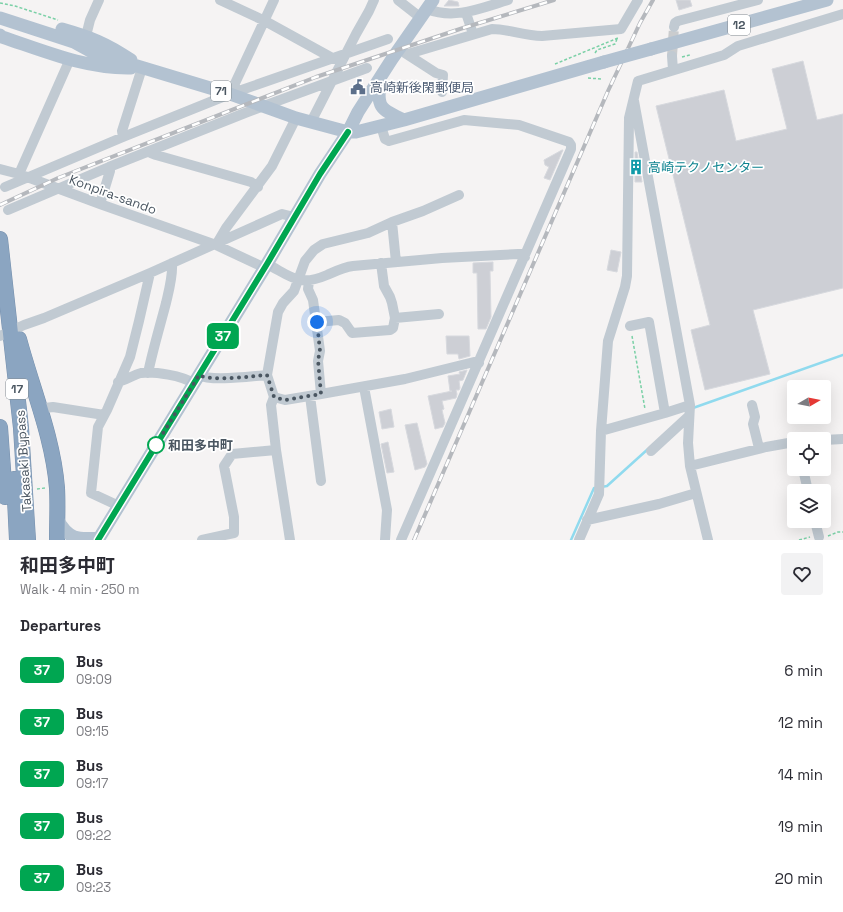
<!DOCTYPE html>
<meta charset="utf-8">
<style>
:root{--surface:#fff;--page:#f2f2f3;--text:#2b2b33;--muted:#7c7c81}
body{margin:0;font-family:"Space Grotesk","Noto Sans JP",sans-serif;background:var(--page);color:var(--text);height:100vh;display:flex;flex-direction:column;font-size:15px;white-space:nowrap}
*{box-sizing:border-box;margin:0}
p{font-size:13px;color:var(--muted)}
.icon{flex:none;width:22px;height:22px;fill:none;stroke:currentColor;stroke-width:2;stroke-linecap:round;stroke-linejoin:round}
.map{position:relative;height:540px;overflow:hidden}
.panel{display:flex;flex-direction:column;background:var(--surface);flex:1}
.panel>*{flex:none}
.badge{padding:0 8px;border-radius:6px;font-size:14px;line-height:26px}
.needle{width:26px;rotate:80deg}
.tools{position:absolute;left:787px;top:380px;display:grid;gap:8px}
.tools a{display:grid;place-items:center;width:44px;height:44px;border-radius:4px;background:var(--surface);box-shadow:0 4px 16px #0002;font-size:20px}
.you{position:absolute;width:20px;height:20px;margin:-10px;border:3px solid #fff;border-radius:50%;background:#1a73e8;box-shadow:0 0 0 6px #1a73e833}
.map>.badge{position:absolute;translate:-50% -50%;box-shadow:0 0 0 2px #fff}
h2{padding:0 20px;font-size:15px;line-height:36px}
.round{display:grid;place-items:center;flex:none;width:42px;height:42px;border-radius:4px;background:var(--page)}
.headline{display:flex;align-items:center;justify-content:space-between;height:68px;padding:0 20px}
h1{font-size:19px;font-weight:700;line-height:30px}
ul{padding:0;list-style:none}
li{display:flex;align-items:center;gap:12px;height:52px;padding:0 20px}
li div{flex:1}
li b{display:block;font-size:15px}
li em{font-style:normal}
li .badge{min-width:44px;font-weight:700;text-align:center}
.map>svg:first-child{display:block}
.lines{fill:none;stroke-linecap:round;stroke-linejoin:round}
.stream{stroke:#90daee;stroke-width:2.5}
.building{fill:#cdcfd5;stroke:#d7d9de}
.minor-tunnel{stroke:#caccce;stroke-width:10;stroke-dasharray:10 5;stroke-linecap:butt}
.highway-casing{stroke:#7690ad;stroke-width:16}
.path{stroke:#7ad0a6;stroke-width:1.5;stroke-dasharray:3 2;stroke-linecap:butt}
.minor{stroke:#c1cad2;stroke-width:10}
.major{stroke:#b3c2d1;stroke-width:13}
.highway{stroke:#8ba5c1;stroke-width:15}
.rail-casing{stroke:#b5b8bd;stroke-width:4}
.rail{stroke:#fff;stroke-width:2.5;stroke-dasharray:8;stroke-linecap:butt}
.major-bridge{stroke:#b3c2d1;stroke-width:13}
.line-casing{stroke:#fff;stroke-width:9}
.line{stroke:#00a651;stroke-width:6}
.walk{stroke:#4a5661;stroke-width:4;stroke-dasharray:0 7.2}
.stop-dot{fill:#fff;stroke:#00a651;stroke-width:2}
.labels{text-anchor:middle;stroke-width:3.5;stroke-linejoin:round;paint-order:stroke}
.shield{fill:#fff;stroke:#808990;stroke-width:1}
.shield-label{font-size:12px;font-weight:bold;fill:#4a5661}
.service-label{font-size:13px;fill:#4e5e75;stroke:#fff;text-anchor:start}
.culture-label{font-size:13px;fill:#0d838f;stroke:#fff;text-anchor:start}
.street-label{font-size:13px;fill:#4a5661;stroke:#fff}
.stop-label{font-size:13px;font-weight:bold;fill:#4a5661;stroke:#fff;text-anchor:start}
</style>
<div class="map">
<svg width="843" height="540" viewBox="0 0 843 540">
<rect width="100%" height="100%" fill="#f5f3f3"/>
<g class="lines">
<path class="stream" d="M693,408L843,355
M601,487L607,486L648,449
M571,540L594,488H596"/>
</g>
<path class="building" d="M449,0L458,2L459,6H444Z
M676,0H690L692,6L679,10Z
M803,61L817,120L843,114V288L753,310L770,374L705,390L691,330L710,325L656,106L724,90L736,141L787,129L772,69Z
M562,150H563L550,180L544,178L549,167L545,165L544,160Z
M635,152H637L642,182H635Z
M611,250L621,252L617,272L607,270Z
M493,262V271H490L491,317L486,329H478L477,273H473V263Z
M446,336H469L470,356L459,359L458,354H447Z
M467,370L463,380L459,381L460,388L459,390H456L457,394L456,398L442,401L444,409L442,410L445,423L443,427L435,429L428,396L452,391H450L448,376L460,374L459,372Z
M391,409L394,427L382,429L379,412Z
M417,423L427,464L425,467L415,470L405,425Z
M388,442L394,472L387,473L381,444Z"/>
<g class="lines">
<path class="minor-tunnel" d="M672,56L674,27"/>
<g class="highway-casing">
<path id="highway" d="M0,239L21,428L28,540
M19,339C32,388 53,437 57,488C58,505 57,523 57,540
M0,427L5,497
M14,479L17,540"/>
</g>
<path class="path" d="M0,3L15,6L58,20
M595,53L597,50L615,44L617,39
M682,57L690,55
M555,64L618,38
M588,78L601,79
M632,336L645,409
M37,489L45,488
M828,536L838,532H843
M799,540L810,537"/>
<path class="minor" d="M220,0L265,21L334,59
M398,0L421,18
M427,9C455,20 481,8 508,0
M466,13L473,34
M674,27L675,23L678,21L758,0
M86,36L90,20L99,0
M405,53L436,73L443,75L442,92
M408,54L492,29C509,29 524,36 542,36L621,29L638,0
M672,56L673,70
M230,94L274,0
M634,101L690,405L688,443L690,466L708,540
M311,122L356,34L369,11L374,0
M381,126L385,139L389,141L464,120L519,125L569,142L571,145V149L401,540
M123,137L122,131L142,68
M150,151L151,153L156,155L251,182L258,187
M0,169L19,174L100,204L216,245L265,268
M19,174L70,59
M5,187L123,137L230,94L388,39
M100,204L110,171L109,167
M8,210L109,167L245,113L367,68
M392,222L396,262
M216,245L226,228L272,166L296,118
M267,264C292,277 299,287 327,275C336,271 344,267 353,266L442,258L518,254H522L525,257
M309,281L308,289L313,300L320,351L318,361L321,394
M395,318L439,314
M317,322L339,320L345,323L352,333L390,330L393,328L395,318L392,303L390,297L384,286L381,263
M630,326L649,322L665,413
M0,336L24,325L44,318L150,273L282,214L294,217
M148,373C153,349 160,326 166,303C169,290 173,276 172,263
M199,375C212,382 252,376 267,375
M118,382C126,380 133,375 141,373C154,371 183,376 193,383
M364,387L387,510L385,540
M310,396L321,481
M274,397L285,400L321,394L405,379L474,362L479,363
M752,405L755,417L753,424L759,448
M40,410L45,408L53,407L104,415
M601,431L665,413L690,405
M824,440L843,439
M651,451L689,416
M690,466L766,447L794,442
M803,469L808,491
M119,506L91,493L98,427L107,410L130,357L139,321L150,273
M587,520L659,504L696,493
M815,521L819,537
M202,540L234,533V517L224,466L232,454L276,450
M290,540L276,450L271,405L274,397L267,375L278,312L283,303L294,291L305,261L314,250L323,244L368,233L392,222L423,211L459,195
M579,540L599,494L601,431L608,341L625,287L627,276L629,118L638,81L724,55L738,46L843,14"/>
<path class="major" d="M0,18L74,42L94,53L230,94L296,118L348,132H356L404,120L604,62
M62,29C90,37 106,43 131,60
M0,35L2,37C44,51 86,69 131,68
M651,49L827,0
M380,80C377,107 379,109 404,120
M57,519C68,539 77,540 99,538
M98,540L267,264L320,174L348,132L358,112L392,59L433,0"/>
<use href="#highway" class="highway"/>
<g class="rail-casing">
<path id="rail" d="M0,205L58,178L316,77L463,28L554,0
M414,540L608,91L640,23L653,0"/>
</g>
<use href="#rail" class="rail"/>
<path class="major-bridge" d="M604,62L651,49"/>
</g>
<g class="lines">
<g class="line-casing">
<path id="line" d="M98,540L267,264L320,174L348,132"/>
</g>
<use href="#line" class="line"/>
<path class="walk" d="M156,445L152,451L199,375C212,382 252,376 267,375L274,397L285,400L321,394L318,360L320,351L317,322"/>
</g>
<defs>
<g id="civic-bare" transform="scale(1.2)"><path d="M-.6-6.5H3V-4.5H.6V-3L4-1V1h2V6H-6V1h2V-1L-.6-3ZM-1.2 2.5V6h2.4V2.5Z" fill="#5c6f8a" stroke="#fff" stroke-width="2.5" paint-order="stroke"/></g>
<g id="building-bare" transform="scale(1.2)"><path d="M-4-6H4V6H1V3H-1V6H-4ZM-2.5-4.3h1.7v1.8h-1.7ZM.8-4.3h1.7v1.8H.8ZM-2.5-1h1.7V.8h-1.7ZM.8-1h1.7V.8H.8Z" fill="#0f9aa8" stroke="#fff" stroke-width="2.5" paint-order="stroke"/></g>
</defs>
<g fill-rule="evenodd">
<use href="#civic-bare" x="358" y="87"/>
<use href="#building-bare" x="636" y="167"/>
</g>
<circle class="stop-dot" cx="156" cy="445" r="8"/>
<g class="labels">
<g class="shield">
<rect x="728" y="15" width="22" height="20" rx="3"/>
<rect x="211" y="81" width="20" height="20" rx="3"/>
<rect x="6" y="379" width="22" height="20" rx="3"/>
</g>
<g class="shield-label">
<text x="739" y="29">12</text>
<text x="221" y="95">71</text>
<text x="17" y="393">17</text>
</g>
<g class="service-label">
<text x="370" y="92">高崎新後閑郵便局</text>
</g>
<g class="culture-label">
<text x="648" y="172">高崎テクノセンター</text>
</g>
<g class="street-label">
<text transform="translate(113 194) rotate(20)" y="5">Konpira-sando</text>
<text transform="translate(23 461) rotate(-94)" y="5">Takasaki Bypass</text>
</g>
<g class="stop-label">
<text x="168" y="450">和田多中町</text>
</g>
</g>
</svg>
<div class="tools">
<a><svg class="needle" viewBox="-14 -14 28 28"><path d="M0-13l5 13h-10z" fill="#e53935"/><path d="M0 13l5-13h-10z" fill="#7c7c81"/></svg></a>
<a><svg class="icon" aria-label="locate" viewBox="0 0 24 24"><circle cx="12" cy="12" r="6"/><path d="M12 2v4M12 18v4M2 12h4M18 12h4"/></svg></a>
<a><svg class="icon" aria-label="layers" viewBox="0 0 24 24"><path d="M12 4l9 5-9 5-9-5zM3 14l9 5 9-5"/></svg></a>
</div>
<div class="you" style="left:317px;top:322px"></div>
<b class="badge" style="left:223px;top:336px;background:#00a651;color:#fff">37</b>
</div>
<section class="panel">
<div class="headline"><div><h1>和田多中町</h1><p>Walk · 4 min · 250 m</p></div><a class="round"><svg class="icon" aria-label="heart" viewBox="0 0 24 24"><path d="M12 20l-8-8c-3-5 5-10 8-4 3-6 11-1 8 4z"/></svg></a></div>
<h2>Departures</h2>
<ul>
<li><span class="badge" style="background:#00a651;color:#fff">37</span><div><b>Bus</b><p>09:09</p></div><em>6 min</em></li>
<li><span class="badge" style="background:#00a651;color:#fff">37</span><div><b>Bus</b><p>09:15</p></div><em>12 min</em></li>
<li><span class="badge" style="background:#00a651;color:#fff">37</span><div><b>Bus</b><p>09:17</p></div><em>14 min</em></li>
<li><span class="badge" style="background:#00a651;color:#fff">37</span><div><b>Bus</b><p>09:22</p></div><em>19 min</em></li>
<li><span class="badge" style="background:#00a651;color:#fff">37</span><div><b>Bus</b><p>09:23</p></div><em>20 min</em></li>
</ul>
</section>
